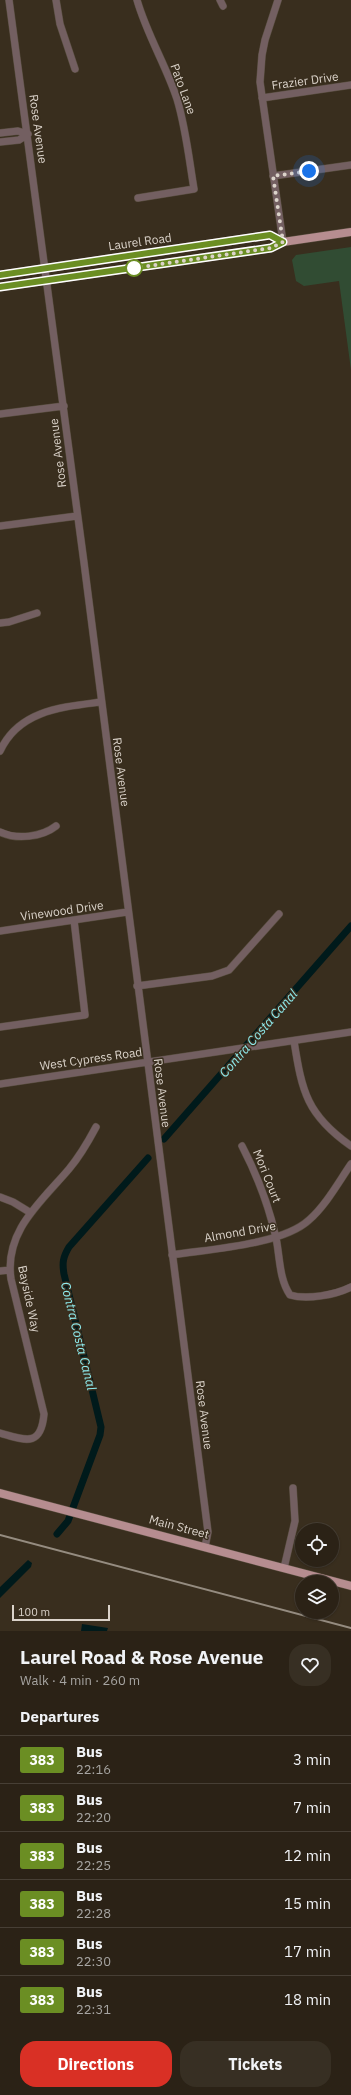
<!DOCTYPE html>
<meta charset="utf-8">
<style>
:root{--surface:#2b2216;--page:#372f23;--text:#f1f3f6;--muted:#a6a4a1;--line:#473f35;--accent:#d93025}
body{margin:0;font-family:"IBM Plex Sans",sans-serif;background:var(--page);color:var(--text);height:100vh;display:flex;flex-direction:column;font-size:15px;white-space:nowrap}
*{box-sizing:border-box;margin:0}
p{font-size:13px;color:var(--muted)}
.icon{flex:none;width:22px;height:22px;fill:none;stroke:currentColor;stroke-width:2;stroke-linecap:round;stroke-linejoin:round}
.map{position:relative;height:1631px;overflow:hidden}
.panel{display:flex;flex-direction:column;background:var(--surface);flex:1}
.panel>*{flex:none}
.badge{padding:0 8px;border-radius:3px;font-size:14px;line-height:26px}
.tools{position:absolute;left:295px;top:1523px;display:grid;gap:8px}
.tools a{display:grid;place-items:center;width:44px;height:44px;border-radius:50%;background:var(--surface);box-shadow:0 1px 3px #0004,0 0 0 1px var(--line);font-size:20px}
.scale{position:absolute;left:12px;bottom:10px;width:98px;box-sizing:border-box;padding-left:4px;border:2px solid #dbd3ca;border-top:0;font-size:11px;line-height:14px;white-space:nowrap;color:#dbd3ca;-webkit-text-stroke:3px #392e1e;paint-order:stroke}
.you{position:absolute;width:20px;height:20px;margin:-10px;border:3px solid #fff;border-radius:50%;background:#1a73e8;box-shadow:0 0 0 6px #1a73e833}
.map>.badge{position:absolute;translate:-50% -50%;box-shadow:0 0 0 2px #fff}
h2{padding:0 20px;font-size:15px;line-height:36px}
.round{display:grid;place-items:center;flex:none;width:42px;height:42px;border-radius:16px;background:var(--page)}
.summary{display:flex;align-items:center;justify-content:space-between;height:68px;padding:0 20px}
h1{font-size:19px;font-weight:700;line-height:30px}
.cta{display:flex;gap:8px;margin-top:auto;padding:8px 20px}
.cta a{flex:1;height:46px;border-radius:16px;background:var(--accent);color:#fff;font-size:16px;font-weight:700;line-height:46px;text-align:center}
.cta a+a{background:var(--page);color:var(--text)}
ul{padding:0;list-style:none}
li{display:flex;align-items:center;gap:12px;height:48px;padding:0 20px;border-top:1px solid var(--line)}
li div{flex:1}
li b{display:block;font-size:15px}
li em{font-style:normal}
li .badge{min-width:44px;font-weight:700;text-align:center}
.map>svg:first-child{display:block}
.green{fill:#314c33}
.water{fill:#001a1b}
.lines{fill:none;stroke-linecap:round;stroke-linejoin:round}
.canal{stroke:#001a1b;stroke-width:7}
.minor-casing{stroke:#564c3d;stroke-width:8}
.major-casing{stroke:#564c3d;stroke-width:9}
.minor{stroke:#735f61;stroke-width:7}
.major{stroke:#b68d90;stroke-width:8}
.rail{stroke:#958c80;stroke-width:2}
.line-casing{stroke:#fff;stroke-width:9}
.line{stroke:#6b8e23;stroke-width:6}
.walk{stroke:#dbd3ca;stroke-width:4;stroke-dasharray:0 7.2}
.stop-dot{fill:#fff;stroke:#6b8e23;stroke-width:2}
.labels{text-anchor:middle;stroke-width:3;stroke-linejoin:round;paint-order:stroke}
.street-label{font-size:12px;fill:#dbd3ca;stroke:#392e1e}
.water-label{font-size:13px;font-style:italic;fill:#8eebed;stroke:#392e1e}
</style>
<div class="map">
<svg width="351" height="1631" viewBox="0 0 351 1631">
<rect width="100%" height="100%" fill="#392e1e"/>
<path class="green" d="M351,247V370L339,281L304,286L296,281L292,260L296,255Z"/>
<path class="water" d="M28,1560L32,1563L31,1567L0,1598V1587Z
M82,1624L108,1628L107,1631H81Z"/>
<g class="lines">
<path class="canal" d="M164,1139L351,926
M57,1534L68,1521L100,1435L101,1427L64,1274C62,1263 63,1257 69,1247L148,1158"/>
<g class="minor-casing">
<path id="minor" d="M9,0C80,510 141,1022 208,1532L205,1547
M56,0L60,24L75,69
M137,0C147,35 166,65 177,99C186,129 189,159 194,189L138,198
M220,0L223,6
M278,0L265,40L262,55L260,82L283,242
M262,98L351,85
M0,133L18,131L28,134
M0,142L19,140L28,134
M273,176L351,165
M0,414L64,406
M0,526L77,516
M0,623L9,622L37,613
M0,751C19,710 62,707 101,702
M0,832C17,840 42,837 56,826
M0,931L127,912
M137,986L212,976L229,970L279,914
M0,1027L85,1015L74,920
M294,1041C302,1092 307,1115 351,1146
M0,1084L351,1032
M242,1146C257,1175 269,1206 276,1238C280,1257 279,1279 290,1295C307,1300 335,1295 351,1287
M0,1197L13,1202L31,1213
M172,1255C209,1249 282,1245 309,1220C326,1205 338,1183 351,1164
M0,1271L10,1270
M0,1433C25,1440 41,1448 44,1414L11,1279C4,1231 41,1202 69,1169C80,1156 88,1142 96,1127
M284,1568L295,1521L293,1488"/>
</g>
<g class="major-casing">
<path id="major" d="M0,275L270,235L283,242
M0,287L271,248L283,242L351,232
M0,1493L351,1586"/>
</g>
<use href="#minor" class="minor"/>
<use href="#major" class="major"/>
<path class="rail" d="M0,1535L351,1628"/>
</g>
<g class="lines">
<g class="line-casing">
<path id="line" d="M0,275L270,235L283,242L271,248L0,287"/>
</g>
<use href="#line" class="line"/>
<path class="walk" d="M134,268L271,248L283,242L273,176L309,171"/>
</g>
<circle class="stop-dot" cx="134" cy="268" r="8"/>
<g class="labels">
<g class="street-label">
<text transform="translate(305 81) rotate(-8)" y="4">Frazier Drive</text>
<text transform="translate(183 89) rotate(70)" y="4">Pato Lane</text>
<text transform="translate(38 129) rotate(82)" y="4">Rose Avenue</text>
<text transform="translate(140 242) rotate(-8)" y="4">Laurel Road</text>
<text transform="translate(58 453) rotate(-97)" y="4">Rose Avenue</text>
<text transform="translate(121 772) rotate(83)" y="4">Rose Avenue</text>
<text transform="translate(62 911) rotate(-8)" y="4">Vinewood Drive</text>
<text transform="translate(91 1059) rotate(-8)" y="4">West Cypress Road</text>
<text transform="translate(162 1093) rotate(83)" y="4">Rose Avenue</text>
<text transform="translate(267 1176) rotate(68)" y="4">Mori Court</text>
<text transform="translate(240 1232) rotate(-10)" y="4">Almond Drive</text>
<text transform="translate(29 1299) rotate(78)" y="4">Bayside Way</text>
<text transform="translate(204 1415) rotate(83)" y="4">Rose Avenue</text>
<text transform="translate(179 1527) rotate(15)" y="4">Main Street</text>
</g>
<g class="water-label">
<text transform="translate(258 1033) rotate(-49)" y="5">Contra Costa Canal</text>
<text transform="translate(79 1336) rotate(76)" y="5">Contra Costa Canal</text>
</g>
</g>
</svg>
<div class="tools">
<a><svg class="icon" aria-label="locate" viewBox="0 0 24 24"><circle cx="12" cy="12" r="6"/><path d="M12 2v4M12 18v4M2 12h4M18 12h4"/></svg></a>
<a><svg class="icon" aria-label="layers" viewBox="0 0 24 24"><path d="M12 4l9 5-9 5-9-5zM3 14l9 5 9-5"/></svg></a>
</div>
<div class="scale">100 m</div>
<div class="you" style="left:309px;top:171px"></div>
</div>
<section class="panel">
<div class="summary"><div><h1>Laurel Road &amp; Rose Avenue</h1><p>Walk · 4 min · 260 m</p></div><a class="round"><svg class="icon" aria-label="heart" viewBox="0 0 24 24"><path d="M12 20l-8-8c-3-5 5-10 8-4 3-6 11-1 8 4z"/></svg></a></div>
<h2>Departures</h2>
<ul>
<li><span class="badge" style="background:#6b8e23;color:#fff">383</span><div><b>Bus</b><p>22:16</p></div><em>3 min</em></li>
<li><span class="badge" style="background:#6b8e23;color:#fff">383</span><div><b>Bus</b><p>22:20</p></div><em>7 min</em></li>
<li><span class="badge" style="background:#6b8e23;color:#fff">383</span><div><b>Bus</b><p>22:25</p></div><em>12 min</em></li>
<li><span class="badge" style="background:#6b8e23;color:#fff">383</span><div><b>Bus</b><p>22:28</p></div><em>15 min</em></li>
<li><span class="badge" style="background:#6b8e23;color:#fff">383</span><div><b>Bus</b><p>22:30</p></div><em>17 min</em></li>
<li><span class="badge" style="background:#6b8e23;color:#fff">383</span><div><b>Bus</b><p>22:31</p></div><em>18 min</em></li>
</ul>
<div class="cta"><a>Directions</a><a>Tickets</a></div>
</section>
